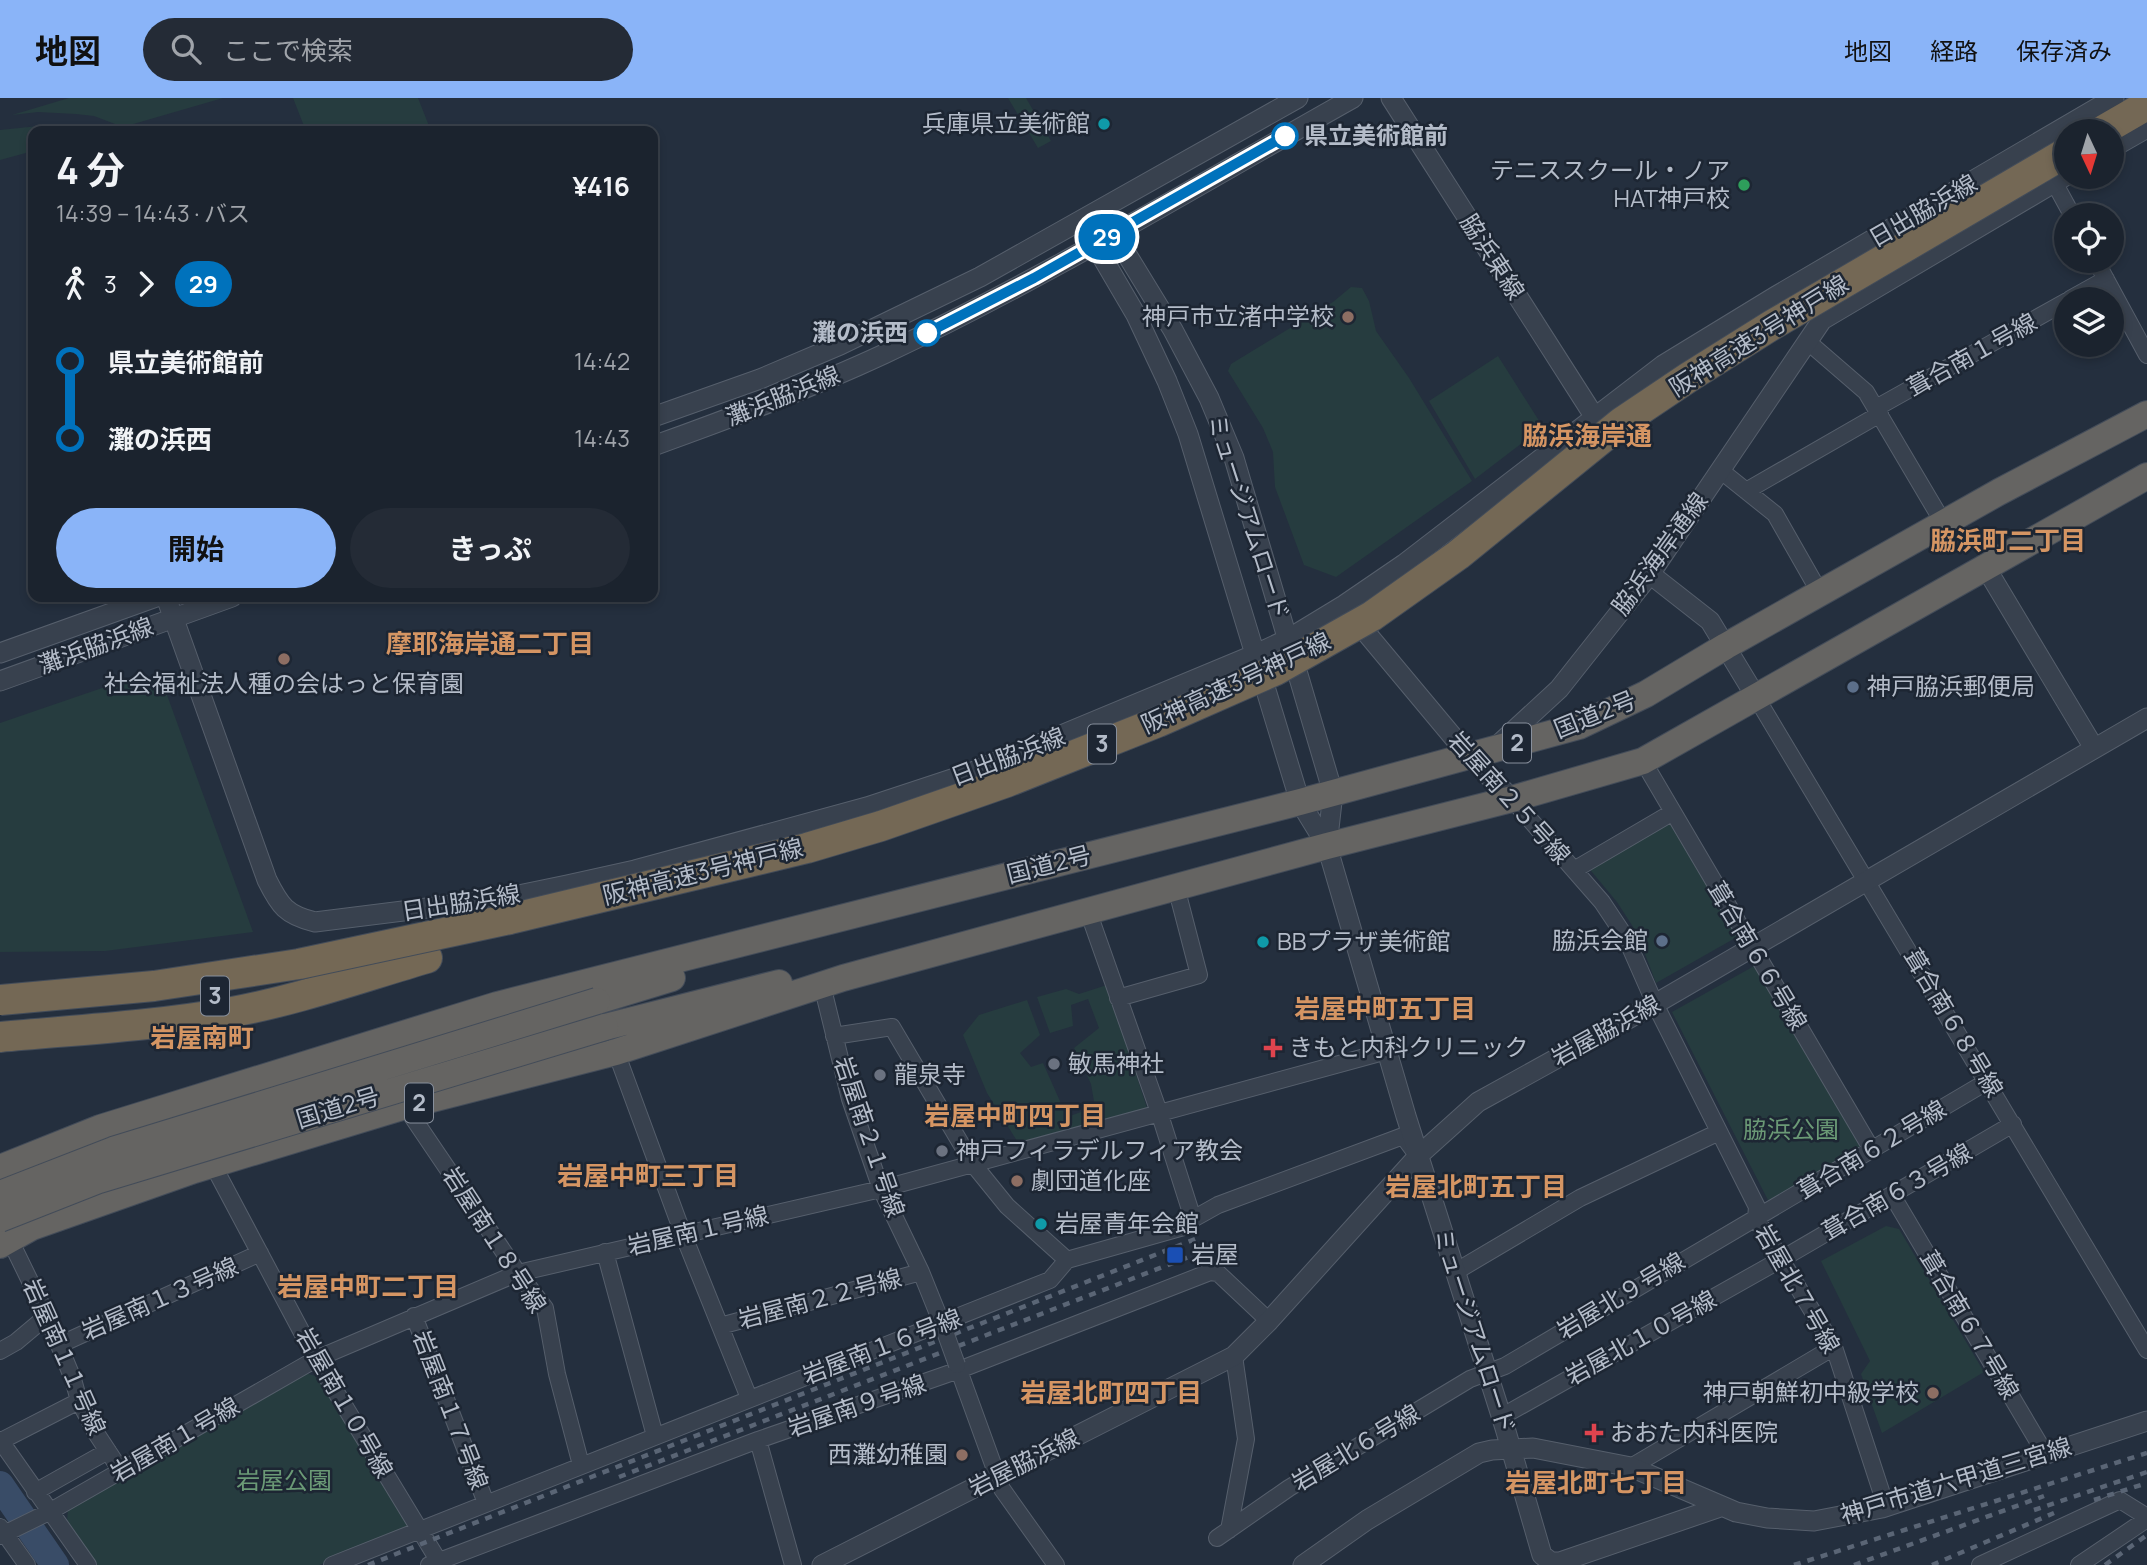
<!DOCTYPE html>
<html lang="ja">
<meta charset="utf-8">
<style>
:root{--surface:#1b232e;--page:#242b36;--text:#f1f3f6;--muted:#a0a4aa;--line:#39404a;--accent:#8ab4f8}
body{margin:0;font-family:Manrope,"Noto Sans JP",sans-serif;background:var(--page);color:var(--text);height:100vh;display:flex;flex-direction:column;font-size:26px;white-space:nowrap}
*{box-sizing:border-box;margin:0}
p{font-size:23px;color:var(--muted)}
.icon{flex:none;width:38px;height:38px;fill:none;stroke:currentColor;stroke-width:2;stroke-linecap:round;stroke-linejoin:round}
.map{position:relative;flex:1;overflow:hidden}
.side{position:absolute;left:28px;top:28px;width:630px;height:476px;display:flex;flex-direction:column;background:var(--surface);border-radius:14px;box-shadow:0 4px 10px #0003,0 0 0 2px var(--line)}
.side>*{flex:none}
.badge{padding:0 14px;border-radius:23px;font-size:24px;line-height:46px}
.needle{width:46px;rotate:176deg}
.tools{position:absolute;left:2054px;top:21px;display:grid;gap:14px}
.tools a{display:grid;place-items:center;width:70px;height:70px;border-radius:50%;background:var(--surface);box-shadow:0 4px 10px #0003,0 0 0 2px var(--line);font-size:35px}
.map>.badge{position:absolute;translate:-50% -50%;box-shadow:0 0 0 4px #fff}
.legs{display:flex;align-items:center;gap:10px;height:77px;padding:0 28px;font-size:23px}
.legs p{margin-inline-start:auto}
.overview{display:flex;align-items:center;justify-content:space-between;height:119px;padding:0 28px}
h1{font-size:38px;font-weight:700;line-height:52px}
.primary-button{display:flex;gap:14px;margin-top:auto;padding:14px 28px}
.primary-button a{flex:1;height:80px;border-radius:42px;background:var(--accent);color:#111;font-size:28px;font-weight:700;line-height:80px;text-align:center}
.primary-button a+a{background:var(--page);color:var(--text)}
ul{padding:0 28px;list-style:none}
li{display:flex;align-items:center;gap:24px;height:77px;font-size:26px}
li i{display:grid;place-items:center;width:10px;height:100%;margin:0 9px;background:currentColor}
li i::after{content:'';width:18px;height:18px;margin:-9px;border:5px solid;border-radius:50%;background:var(--surface)}
li p{margin-inline-start:auto}
li:first-child i{background:linear-gradient(#0000 50%,currentColor 0)}
li:last-child i{background:linear-gradient(currentColor 50%,#0000 0)}
header{display:flex;align-items:center;gap:42px;box-sizing:border-box;height:98px;padding:0 35px;background:var(--accent);color:#111}
header strong{font-size:33px}
nav{display:flex;gap:38px;margin-inline-start:auto;font-size:24px}
.search{width:490px;height:63px;background:var(--page);display:flex;align-items:center;gap:18px;box-sizing:border-box;padding:0 24px;border-radius:38px;color:var(--muted);font-size:26px}
.map>svg:first-child{display:block}
.green{fill:#263c3f}
.lines{fill:none;stroke-linecap:round;stroke-linejoin:round}
.river{stroke:#394c67;stroke-width:28}
.minor-casing{stroke:#565f6c;stroke-width:18}
.tertiary-casing{stroke:#565f6c;stroke-width:21}
.trunk-casing{stroke:#434c59;stroke-width:28}
.motorway-casing{stroke:#434c59;stroke-width:32}
.minor{stroke:#38414e;stroke-width:16}
.tertiary{stroke:#38414e;stroke-width:19}
.trunk{stroke:#656462;stroke-width:26}
.motorway{stroke:#746855;stroke-width:30}
.rail{stroke:#5a6575;stroke-width:4.5;stroke-dasharray:7 7;stroke-linecap:butt}
.minor-bridge-casing{stroke:#565f6c;stroke-width:18;stroke-linecap:butt}
.trunk-bridge-casing{stroke:#434c59;stroke-width:28;stroke-linecap:butt}
.motorway-bridge-casing{stroke:#434c59;stroke-width:32;stroke-linecap:butt}
.minor-bridge{stroke:#38414e;stroke-width:16}
.trunk-bridge{stroke:#656462;stroke-width:26}
.motorway-bridge{stroke:#746855;stroke-width:30}
.line-1-casing{stroke:#fff;stroke-width:16}
.line-1{stroke:#0072bc;stroke-width:10}
.culture-dot{fill:#0f9aa8;stroke:#1d2633;stroke-width:2.5}
.stop-1-dot{fill:#fff;stroke:#0072bc;stroke-width:3.5}
.leisure-dot{fill:#2e9e5b;stroke:#1d2633;stroke-width:2.5}
.education-dot{fill:#8d6e63;stroke:#1d2633;stroke-width:2.5}
.service-dot{fill:#5c6f8a;stroke:#1d2633;stroke-width:2.5}
.health-dot{fill:#e0444e;stroke:#1d2633;stroke-width:2.5}
.worship-dot{fill:#6b7280;stroke:#1d2633;stroke-width:2.5}
.transit-dot{fill:#1a4fb4;stroke:#1d2633;stroke-width:2.5}
.labels{text-anchor:middle;stroke-width:5;stroke-linejoin:round;paint-order:stroke}
.shield{fill:#1d2633;stroke:#878f9c;stroke-width:2}
.shield-label{font-size:23px;font-weight:bold;fill:#b4bcc9}
.poi-label{font-size:24px;fill:#b4bcc9;stroke:#1d2633;text-anchor:start}
.stop-label{font-size:24px;font-weight:bold;fill:#b4bcc9;stroke:#1d2633;text-anchor:start}
.street-label{font-size:24px;fill:#b4bcc9;stroke:#1d2633}
.park-label{font-size:24px;fill:#6b9a76;stroke:#1d2633}
.neighbourhood-label{font-size:26px;font-weight:bold;fill:#d59563;stroke:#1d2633}
</style>
<header>
<strong>地図</strong>
<div class="search"><svg class="icon" aria-label="search" viewBox="0 0 24 24"><circle cx="10" cy="10" r="6"/><path d="M15 15l6 6"/></svg>ここで検索</div>
<nav><a>地図</a><a>経路</a><a>保存済み</a></nav>
</header>
<div class="map">
<svg width="2147" height="1467" viewBox="0 0 2147 1467">
<rect width="100%" height="100%" fill="#242f3e"/>
<path class="green" d="M69,0H223L123,29L94,18L76,16L38,14L12,17Z
M293,0H418L431,33H306Z
M1008,0H1026L1051,43L1038,50Z
M58,26L90,28L102,33H33V53L0,62V32Z
M1351,189L1362,190L1369,203L1376,233L1409,280L1472,383L1336,479L1304,467L1275,389L1273,354L1263,330L1228,273L1231,266L1333,204Z
M1498,258L1543,329L1475,381L1429,303Z
M143,576L163,586L253,834L105,853L0,854V625Z
M1670,722L1737,839L1656,885L1637,835L1617,804L1587,768Z
M1756,867L1859,1047L1860,1054L1770,1106L1672,914Z
M1107,887L1148,1013L1019,1046L987,995L963,937L979,917L1027,902L1040,937L1020,955L1031,969L1043,965L1067,1019L1095,1009L1091,986L1074,950L1099,930L1088,901L1071,907L1073,928L1050,935L1037,899L1066,891L1079,896Z
M1886,1128L1899,1131L1984,1274L1882,1335L1861,1276L1870,1263L1821,1163Z
M305,1275L319,1279L412,1431L319,1467H97L67,1424L68,1411Z"/>
<g class="lines">
<path class="river" d="M0,1387L55,1467"/>
<g class="minor-casing">
<path id="minor" d="M2054,84L2072,117
M2096,163L2147,257
M2070,201L2106,181
M1807,243L1866,294L1944,426
M1876,310L2067,203
M1720,372L1775,416L1820,495
M1746,393L1880,316
M1756,599L2147,1252
M1643,663L1872,1052
M1512,701L1602,804L1626,840L1655,906L1757,1109L1756,1120L1834,1249L1881,1393L1882,1410
M1574,772L1673,714
M1088,813L1160,1017L1193,1121
M822,887L850,1001L881,1091L921,1174L944,1231
M1118,900L1199,877L1176,789
M834,938L892,929L973,1066L1007,1108L1067,1162
M616,954L683,1136L749,1300
M405,1008L518,1175L545,1210L557,1276L581,1367
M213,1067L316,1261L441,1467
M1892,1097L2046,1357
M10,1142L47,1218L73,1281L79,1303L96,1335L121,1373
M605,1154L655,1338
M1455,1174L1580,1100L1719,1034
M414,1218L486,1405
M720,1228L921,1174
M59,1247L260,1155
M0,1253L16,1244L47,1218
M957,1267L1002,1391L1056,1467
M1501,1319L1780,1162L2013,1026
M0,1342L88,1467
M758,1342L793,1467
M1,1343L79,1303
M1631,1369L1834,1249
M35,1394L108,1353
M0,1429L27,1467
M1229,1432L1246,1341L1234,1258
M0,1438L49,1414L316,1261L518,1175L881,1091L1387,953
M1217,1440L1289,1390L1470,1281L1505,1268L1988,983
M332,1467L1050,1182L1067,1162L1187,1128L1193,1121L1218,1107L1403,1038L1414,1053
M429,1467L758,1342L959,1272L1210,1174L1218,1175L1269,1223
M1980,1467L2120,1402L2147,1419
M2079,1467L2147,1421"/>
</g>
<g class="tertiary-casing">
<path id="tertiary" d="M1391,0L1594,318
M2112,50L2147,30
M1081,123L1136,217L1167,283L1188,336L1300,704L1327,748L1406,1018L1505,1330L1542,1457L1551,1464H1560L1720,1409
M1107,124L1173,232L1209,300L1234,360L1333,695L1327,748
M653,319L760,281L840,247L980,179L1298,0
M653,348C731,320 809,291 884,256C1045,180 1198,87 1353,0
M1986,470L2094,650
M1650,476L1710,523L1756,599
M166,499L267,782C280,808 286,817 315,824L499,801L567,787L635,772L867,709L970,675L1256,556L1288,541L1344,507L1404,466L1663,267L1776,198L2114,0
M1353,519L1469,658L1512,701
M0,555L156,499
M0,583L232,499
M1496,649L1559,591L1650,476L1822,222L2067,77
M822,1467L1234,1258L1269,1223L1418,1058L1478,1004L1655,906L2147,620
M1303,1467L1367,1422L1479,1355L1492,1352L1533,1350L1631,1369L1736,1414L1767,1420L1814,1423L1882,1410L2147,1323"/>
</g>
<g class="trunk-casing">
<path id="trunk" d="M597,903L672,880
M605,929L779,885
M0,1070L100,1030L497,907L1300,704L1579,628L1646,596L1726,548L1999,394L2147,316
M0,1147L32,1129L194,1072L405,1008L616,954L843,880L1327,748L1512,701L1643,663L2147,378"/>
</g>
<g class="motorway-casing">
<path id="motorway" d="M2102,33L2147,7
M0,939C76,932 152,928 227,915C295,903 362,879 427,860"/>
</g>
<use href="#minor" class="minor"/>
<use href="#tertiary" class="tertiary"/>
<use href="#trunk" class="trunk"/>
<use href="#motorway" class="motorway"/>
<path class="rail" d="M619,1379L1204,1153
M2094,1402L2147,1385
M2034,1412L2147,1374
M368,1467L1198,1140
M1794,1467L2147,1355
M1854,1467L2044,1398
M1932,1467L2054,1415
M2105,1467L2147,1437"/>
<g class="minor-bridge-casing">
<path id="minor-bridge" d="M944,1231L957,1267"/>
</g>
<g class="trunk-bridge-casing">
<path id="trunk-bridge" d="M0,1096L113,1052L597,903
M0,1121L99,1082L605,929"/>
</g>
<g class="motorway-bridge-casing">
<path id="motorway-bridge" d="M0,902L154,888L299,866L510,821L807,750L881,728L1007,684L1158,624L1276,572L1372,518L1458,457L1622,324L1689,279L1772,227L2067,54"/>
</g>
<use href="#minor-bridge" class="minor-bridge"/>
<use href="#trunk-bridge" class="trunk-bridge"/>
<use href="#motorway-bridge" class="motorway-bridge"/>
</g>
<g class="lines">
<g class="line-1-casing">
<path id="line-1" d="M927,235L1034,180L1285,38"/>
</g>
<use href="#line-1" class="line-1"/>
</g>
<g class="culture-dot">
<circle cx="1104" cy="26" r="7"/>
<circle cx="1263" cy="844" r="7"/>
<circle cx="1041" cy="1126" r="7"/>
</g>
<g class="stop-1-dot">
<circle cx="1285" cy="38" r="12"/>
<circle cx="927" cy="235" r="12"/>
</g>
<circle class="leisure-dot" cx="1744" cy="87" r="7"/>
<g class="education-dot">
<circle cx="1348" cy="219" r="7"/>
<circle cx="284" cy="561" r="7"/>
<circle cx="1017" cy="1083" r="7"/>
<circle cx="1933" cy="1295" r="7"/>
<circle cx="962" cy="1357" r="7"/>
</g>
<g class="service-dot">
<circle cx="1853" cy="589" r="7"/>
<circle cx="1662" cy="843" r="7"/>
</g>
<g class="health-dot">
<path d="M1269.5 939.5h7v7h7v7h-7v7h-7v-7h-7v-7h7z"/>
<path d="M1590.5 1324.5h7v7h7v7h-7v7h-7v-7h-7v-7h7z"/>
</g>
<g class="worship-dot">
<circle cx="1054" cy="966" r="7"/>
<circle cx="880" cy="977" r="7"/>
<circle cx="942" cy="1053" r="7"/>
</g>
<rect class="transit-dot" x="1166" y="1148" width="18" height="18" rx="3.5"/>
<g class="labels">
<g class="shield">
<rect x="1503" y="625.5" width="28" height="39" rx="5"/>
<rect x="1088" y="626.5" width="28" height="39" rx="5"/>
<rect x="201" y="878.5" width="28" height="39" rx="5"/>
<rect x="405" y="985.5" width="28" height="39" rx="5"/>
</g>
<g class="shield-label">
<text x="1517" y="653">2</text>
<text x="1102" y="654">3</text>
<text x="215" y="906">3</text>
<text x="419" y="1013">2</text>
</g>
<g class="poi-label">
<text x="1090" y="34" text-anchor="end">兵庫県立美術館</text>
<text x="1730" y="81" text-anchor="end">テニススクール・ノア<tspan x="1730" dy="28">HAT神戸校</tspan></text>
<text x="1334" y="227" text-anchor="end">神戸市立渚中学校</text>
<text x="284" y="594" text-anchor="middle">社会福祉法人種の会はっと保育園</text>
<text x="1867" y="597">神戸脇浜郵便局</text>
<text x="1648" y="851" text-anchor="end">脇浜会館</text>
<text x="1277" y="852">BBプラザ美術館</text>
<text x="1289" y="958">きもと内科クリニック</text>
<text x="1068" y="974">敏馬神社</text>
<text x="894" y="985">龍泉寺</text>
<text x="956" y="1061">神戸フィラデルフィア教会</text>
<text x="1031" y="1091">劇団道化座</text>
<text x="1055" y="1134">岩屋青年会館</text>
<text x="1191" y="1165">岩屋</text>
<text x="1919" y="1303" text-anchor="end">神戸朝鮮初中級学校</text>
<text x="1610" y="1343">おおた内科医院</text>
<text x="948" y="1365" text-anchor="end">西灘幼稚園</text>
</g>
<g class="stop-label">
<text x="1304" y="46">県立美術館前</text>
<text x="908" y="243" text-anchor="end">灘の浜西</text>
</g>
<g class="street-label">
<text transform="translate(1923 113) rotate(-30)" y="8">日出脇浜線</text>
<text transform="translate(1492 159) rotate(57)" y="8">脇浜東線</text>
<text transform="translate(1759 238) rotate(-32)" y="8">阪神高速3号神戸線</text>
<text transform="translate(1972 257) rotate(-29)" y="8">葺合南１号線</text>
<text transform="translate(783 298) rotate(-22)" y="8">灘浜脇浜線</text>
<text transform="translate(1248 419) rotate(72)" y="8">ミュージアムロード</text>
<text transform="translate(1660 456) rotate(-54)" y="8">脇浜海岸通線</text>
<text transform="translate(96 548) rotate(-20)" y="8">灘浜脇浜線</text>
<text transform="translate(1236 585) rotate(-25)" y="8">阪神高速3号神戸線</text>
<text transform="translate(1595 617) rotate(-22)" y="8">国道2号</text>
<text transform="translate(1008 659) rotate(-21)" y="8">日出脇浜線</text>
<text transform="translate(1509 700) rotate(48)" y="8">岩屋南２５号線</text>
<text transform="translate(1049 767) rotate(-14)" y="8">国道2号</text>
<text transform="translate(703 774) rotate(-14)" y="8">阪神高速3号神戸線</text>
<text transform="translate(461 805) rotate(-9)" y="8">日出脇浜線</text>
<text transform="translate(1757 858) rotate(59)" y="8">葺合南６６号線</text>
<text transform="translate(1953 925) rotate(59)" y="8">葺合南６８号線</text>
<text transform="translate(1606 933) rotate(-29)" y="8">岩屋脇浜線</text>
<text transform="translate(338 1010) rotate(-17)" y="8">国道2号</text>
<text transform="translate(869 1039) rotate(71)" y="8">岩屋南２１号線</text>
<text transform="translate(1872 1052) rotate(-31)" y="8">葺合南６２号線</text>
<text transform="translate(1897 1094) rotate(-30)" y="8">葺合南６３号線</text>
<text transform="translate(698 1133) rotate(-13)" y="8">岩屋南１号線</text>
<text transform="translate(494 1142) rotate(57)" y="8">岩屋南１８号線</text>
<text transform="translate(1797 1191) rotate(60)" y="8">岩屋北７号線</text>
<text transform="translate(1621 1198) rotate(-31)" y="8">岩屋北９号線</text>
<text transform="translate(160 1201) rotate(-24)" y="8">岩屋南１３号線</text>
<text transform="translate(820 1201) rotate(-15)" y="8">岩屋南２２号線</text>
<text transform="translate(1969 1227) rotate(59)" y="8">葺合南６７号線</text>
<text transform="translate(1474 1233) rotate(72)" y="8">ミュージアムロード</text>
<text transform="translate(1641 1240) rotate(-29)" y="8">岩屋北１０号線</text>
<text transform="translate(882 1249) rotate(-21)" y="8">岩屋南１６号線</text>
<text transform="translate(64 1259) rotate(66)" y="8">岩屋南１１号線</text>
<text transform="translate(344 1305) rotate(60)" y="8">岩屋南１０号線</text>
<text transform="translate(857 1308) rotate(-19)" y="8">岩屋南９号線</text>
<text transform="translate(450 1312) rotate(69)" y="8">岩屋南１７号線</text>
<text transform="translate(175 1342) rotate(-30)" y="8">岩屋南１号線</text>
<text transform="translate(1356 1350) rotate(-31)" y="8">岩屋北６号線</text>
<text transform="translate(1024 1365) rotate(-27)" y="8">岩屋脇浜線</text>
<text transform="translate(1956 1383) rotate(-17)" y="8">神戸市道六甲道三宮線</text>
</g>
<g class="park-label">
<text x="1791" y="1040">脇浜公園</text>
<text x="284" y="1391">岩屋公園</text>
</g>
<g class="neighbourhood-label">
<text x="1587" y="347">脇浜海岸通</text>
<text x="2008" y="452">脇浜町二丁目</text>
<text x="490" y="555">摩耶海岸通二丁目</text>
<text x="1385" y="920">岩屋中町五丁目</text>
<text x="202" y="949">岩屋南町</text>
<text x="1015" y="1027">岩屋中町四丁目</text>
<text x="648" y="1087">岩屋中町三丁目</text>
<text x="1476" y="1098">岩屋北町五丁目</text>
<text x="368" y="1198">岩屋中町二丁目</text>
<text x="1111" y="1304">岩屋北町四丁目</text>
<text x="1596" y="1394">岩屋北町七丁目</text>
</g>
</g>
</svg>
<div class="tools">
<a><svg class="needle" viewBox="-14 -14 28 28"><path d="M0-13l5 13h-10z" fill="#e53935"/><path d="M0 13l5-13h-10z" fill="#a0a4aa"/></svg></a>
<a><svg class="icon" aria-label="locate" viewBox="0 0 24 24"><circle cx="12" cy="12" r="6"/><path d="M12 2v4M12 18v4M2 12h4M18 12h4"/></svg></a>
<a><svg class="icon" aria-label="layers" viewBox="0 0 24 24"><path d="M12 4l9 5-9 5-9-5zM3 14l9 5 9-5"/></svg></a>
</div>
<b class="badge" style="left:1107px;top:139px;background:#0072bc;color:#fff">29</b>
<section class="side">
<div class="overview"><div><h1>4 分</h1><p>14:39 – 14:43 · バス</p></div><b>¥416</b></div>
<div class="legs"><svg class="icon" aria-label="walk" viewBox="0 0 24 24"><circle cx="13" cy="4" r="2"/><path d="M13 8l-2 6 4 7M11 14l-3 7M7 12l3-4h3l4 4"/></svg>3<svg class="icon" aria-label="forward" viewBox="0 0 24 24"><path d="M9 5l7 7-7 7"/></svg><b class="badge" style="background:#0072bc;color:#fff">29</b></div>
<ul>
<li><i style="color:#0072bc"></i><b>県立美術館前</b><p>14:42</p></li>
<li><i style="color:#0072bc"></i><b>灘の浜西</b><p>14:43</p></li>
</ul>
<div class="primary-button"><a>開始</a><a>きっぷ</a></div>
</section>
</div>
